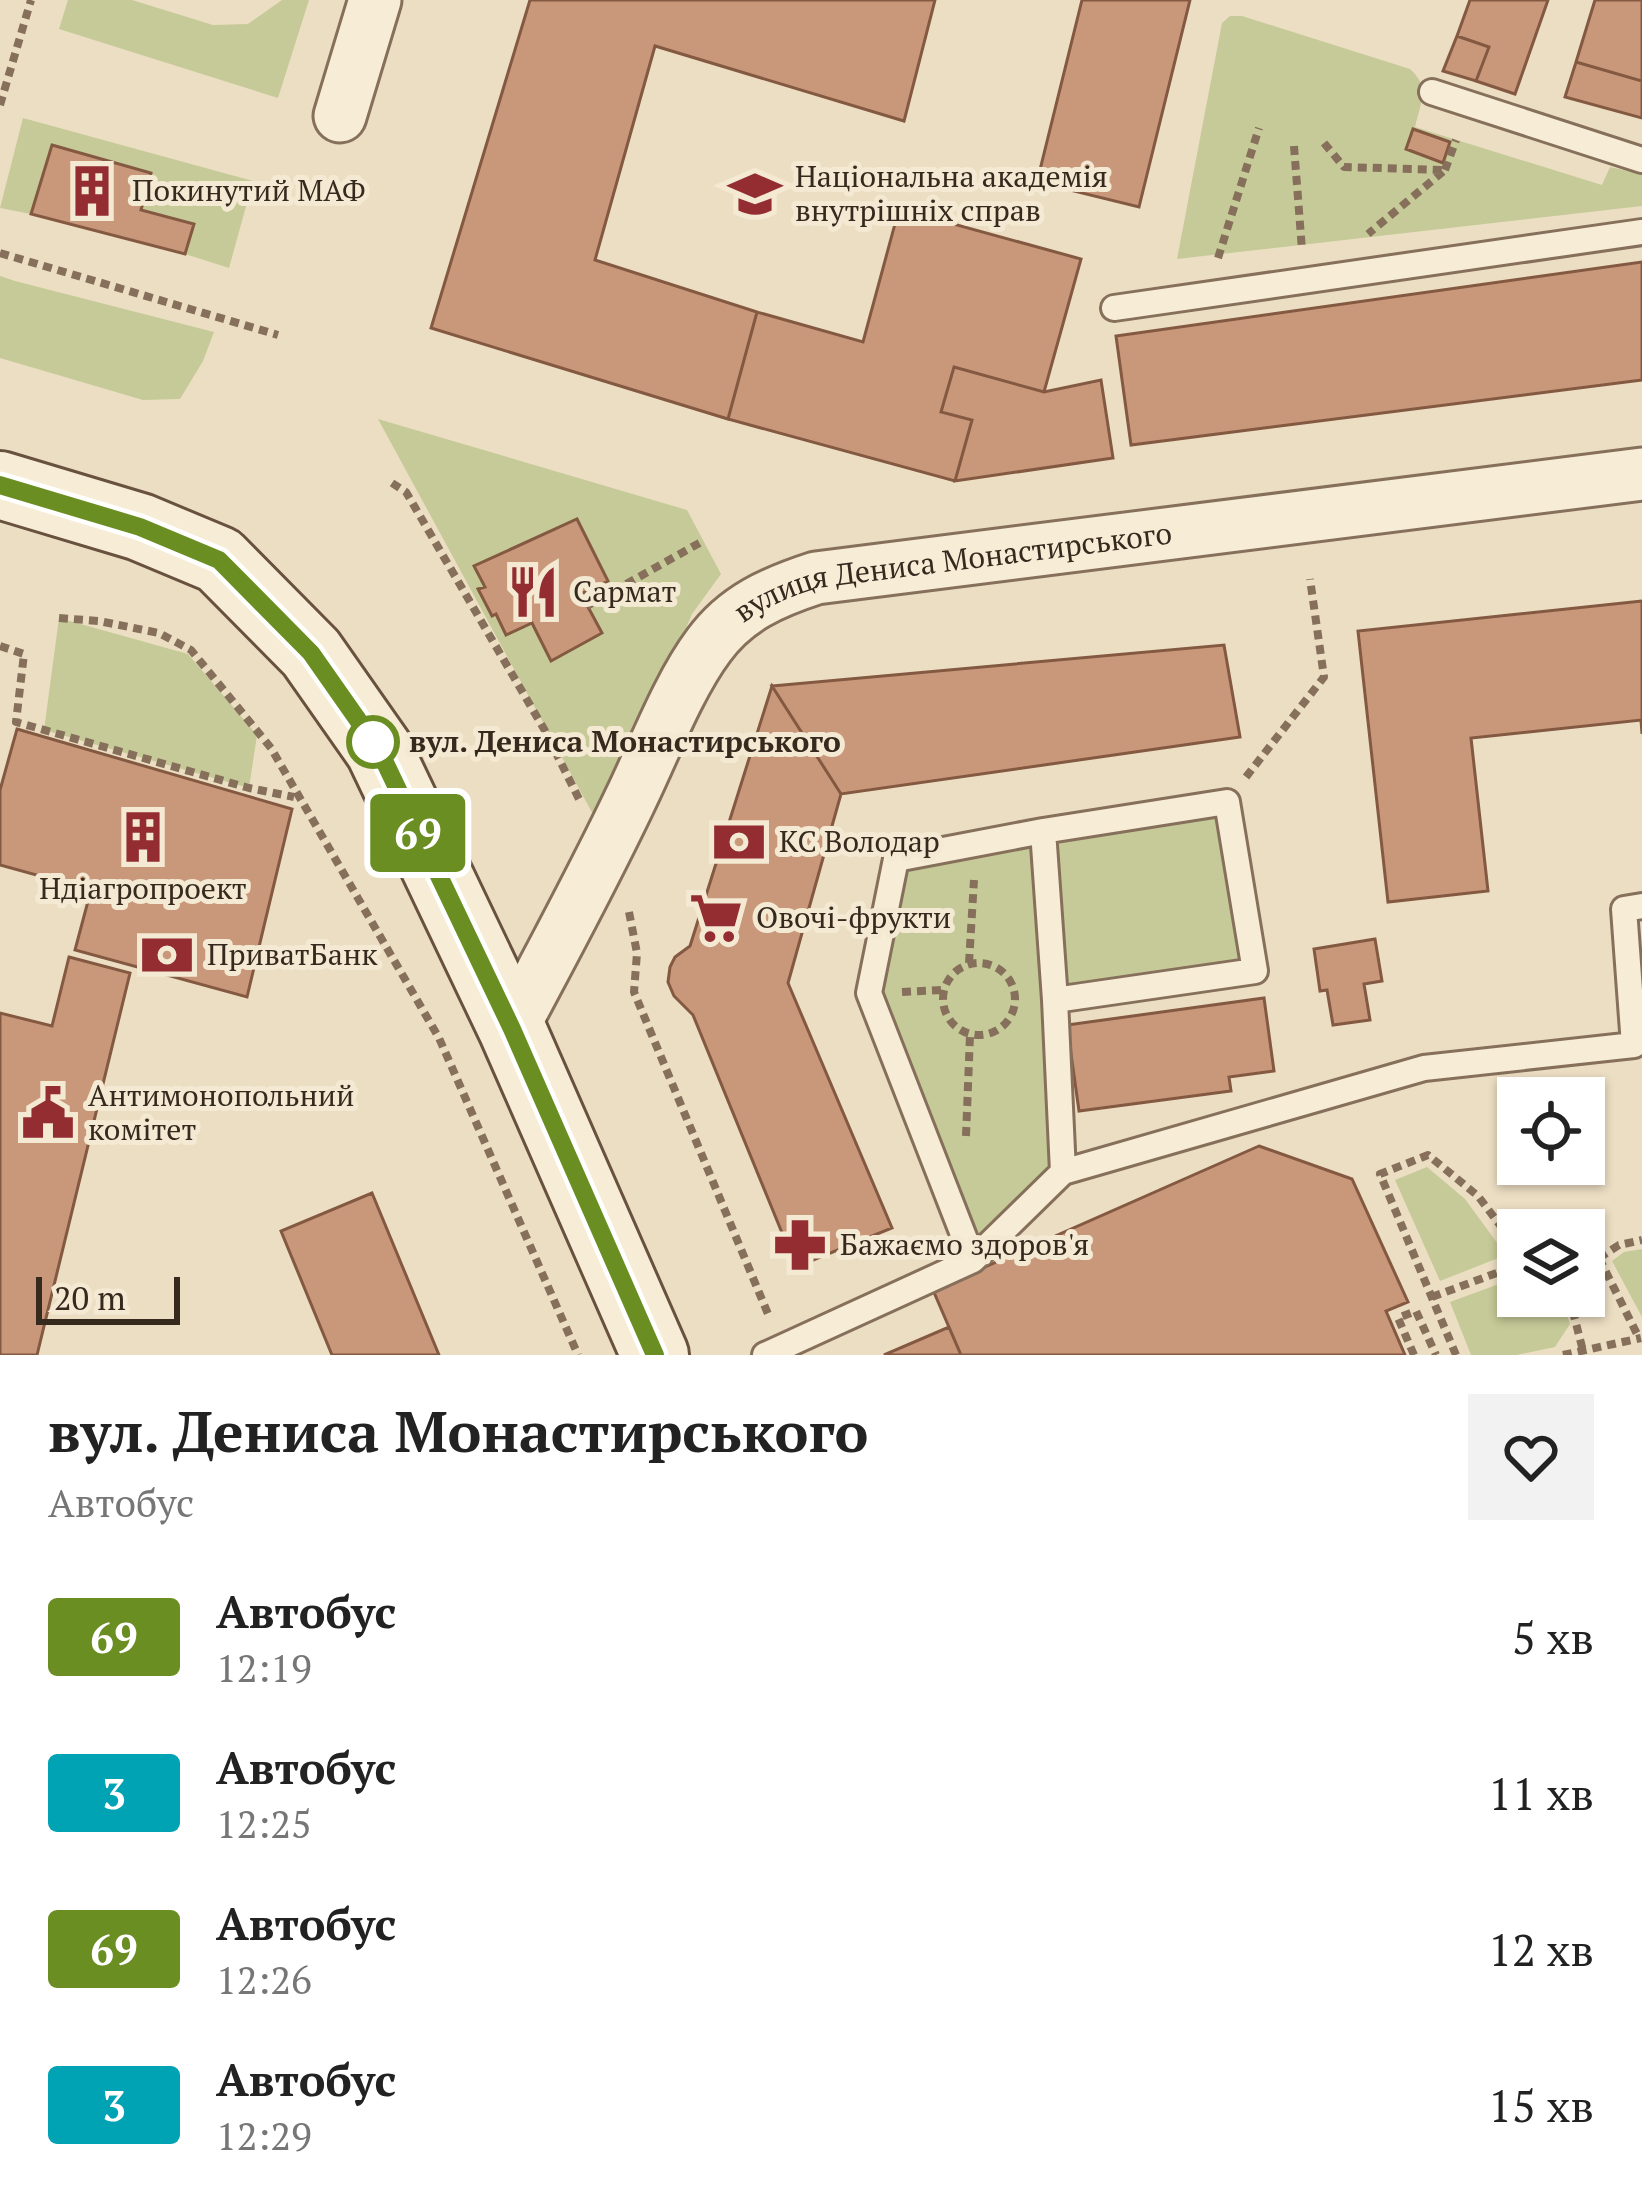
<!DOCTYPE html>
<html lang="uk">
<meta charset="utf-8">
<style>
:root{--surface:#fff;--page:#f2f2f2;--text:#222;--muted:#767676}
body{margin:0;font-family:"PT Serif",serif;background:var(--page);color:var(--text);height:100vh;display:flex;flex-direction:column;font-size:45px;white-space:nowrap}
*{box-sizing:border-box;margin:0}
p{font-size:39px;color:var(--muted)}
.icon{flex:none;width:66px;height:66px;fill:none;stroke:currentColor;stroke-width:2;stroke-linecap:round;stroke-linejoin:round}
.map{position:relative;height:1355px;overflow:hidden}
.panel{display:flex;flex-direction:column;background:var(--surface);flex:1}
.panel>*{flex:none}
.badge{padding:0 24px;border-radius:9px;font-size:42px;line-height:78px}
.controls{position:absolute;left:1497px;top:1077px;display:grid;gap:24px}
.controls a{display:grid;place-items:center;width:108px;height:108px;border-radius:0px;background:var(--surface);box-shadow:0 3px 9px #0004;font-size:60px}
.scale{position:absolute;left:36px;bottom:30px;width:144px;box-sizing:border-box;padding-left:12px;border:6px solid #36291e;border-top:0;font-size:33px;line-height:42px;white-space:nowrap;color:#36291e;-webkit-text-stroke:9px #f4e9d2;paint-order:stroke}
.map>.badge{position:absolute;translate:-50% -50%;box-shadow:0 0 0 6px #fff}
.round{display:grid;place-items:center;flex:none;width:126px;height:126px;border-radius:0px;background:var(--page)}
.summary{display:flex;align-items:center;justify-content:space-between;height:204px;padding:0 48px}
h1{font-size:57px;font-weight:700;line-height:90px}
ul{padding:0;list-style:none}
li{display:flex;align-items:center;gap:36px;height:156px;padding:0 48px}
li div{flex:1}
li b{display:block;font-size:45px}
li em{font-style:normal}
li .badge{min-width:132px;font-weight:700;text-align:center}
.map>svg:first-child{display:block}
.green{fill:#c6ca98}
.building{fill:#c9987a;stroke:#845941;stroke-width:3}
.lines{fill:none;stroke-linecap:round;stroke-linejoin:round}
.lane-casing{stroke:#86705b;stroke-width:30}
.street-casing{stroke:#86705b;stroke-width:57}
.secondary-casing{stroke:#68513e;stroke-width:72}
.path{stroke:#86705b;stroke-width:8;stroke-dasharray:9 6;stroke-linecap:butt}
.lane{stroke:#f7ecd6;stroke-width:24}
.street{stroke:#f7ecd6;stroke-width:51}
.secondary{stroke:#f7ecd6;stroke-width:66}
.line-casing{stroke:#fff;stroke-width:27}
.line{stroke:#6b8e23;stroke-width:18}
.stop-dot{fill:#fff;stroke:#6b8e23;stroke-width:6}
.labels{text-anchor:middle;stroke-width:10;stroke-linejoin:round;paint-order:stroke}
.poi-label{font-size:30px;fill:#36291e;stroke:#f4e9d2;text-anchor:start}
.street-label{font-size:30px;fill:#36291e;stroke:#f4e9d2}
.stop-label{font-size:30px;font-weight:bold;fill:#36291e;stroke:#f4e9d2;text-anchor:start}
</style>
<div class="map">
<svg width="1642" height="1355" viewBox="0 0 1642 1355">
<rect width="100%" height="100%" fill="#ecdec3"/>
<path class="green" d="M68,0H132L213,25L248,24L282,0H309L278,98L59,29Z
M1230,16H1242L1410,69C1431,87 1420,104 1415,127L1602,185L1610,167L1642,174V206L1177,259L1222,23Z
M23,118L253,181L229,268L185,254L194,224L141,210L151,173L53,145L31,214L0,208Z
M0,276L15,281L214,332L203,361L180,399L143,400L0,358Z
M378,419L687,510L721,574L692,614L601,829Z
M59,618L188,654L257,735L249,788L44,730Z
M1227,802L1255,971L1056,1000L1063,1172L973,1260L869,993L896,859Z
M1427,1167L1465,1199L1506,1255L1440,1281L1395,1180Z
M1642,1249V1317L1612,1261L1624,1252Z
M1518,1277V1296H1560L1570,1324L1555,1347L1517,1355H1471L1450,1302Z"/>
<path class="building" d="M530,0H935L904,121L655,46L595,260L757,312L728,419L431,328Z
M1082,0H1190L1139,207L1037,182Z
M1470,0H1548L1515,94L1476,81L1489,47L1457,36Z
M1595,0H1642V81L1576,62Z
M1457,36L1489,47L1476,81L1443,71Z
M1576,62L1642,81V118L1565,97Z
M1413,129L1450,142L1443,163L1406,149Z
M52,145L151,173L141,210L194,224L185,254L31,214Z
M899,209L1081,259L1044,392L954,367L941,412L972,420L955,481L728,419L757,312L863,342Z
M1642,262V380L1131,445L1116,336Z
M954,367L1044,392L1101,380L1113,458L955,481L972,420L941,412Z
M577,519L608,581L581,594L602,633L551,661L532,623L506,635L496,614L492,616L478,589L485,587L474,566Z
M1642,601V734L1641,720L1471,738L1488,891L1388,902L1358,631Z
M1224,645L1240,737L841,794L772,686Z
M772,686L841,794L788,983L892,1228L796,1267L693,1015L674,996L668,982L670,967L675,957L690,946Z
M17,729L292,809L247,997L75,950L91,890L0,865V790Z
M1375,939L1382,981L1364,984L1370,1020L1333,1025L1327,990L1320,991L1314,949Z
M69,957L130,973L37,1355H0V1013L52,1026Z
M1264,998L1274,1071L1229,1077L1231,1091L1079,1111L1067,1025Z
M1259,1146L1352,1179L1408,1302L1386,1311L1405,1355H961L933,1290Z
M372,1193L439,1355H332L281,1231Z
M949,1327L961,1355H884Z"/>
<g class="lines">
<g class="lane-casing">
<path id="lane" d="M1432,92L1642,160
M1114,308L1642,232
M1043,831L1055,1000L1063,1172
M973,1260L869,993L896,859L1043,831L1227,802L1255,971L1055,1000
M765,1355L973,1260L1063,1172L1424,1068L1634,1045L1624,909L1642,906"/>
</g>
<g class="street-casing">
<g id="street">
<path d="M340,116L375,0"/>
<path id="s1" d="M512,1029C552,953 593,878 630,800C653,753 678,686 709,645C736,608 773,592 816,578L1642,474"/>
</g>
</g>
<g class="secondary-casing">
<path id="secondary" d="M0,485L140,527L219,560L311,653L379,750L512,1029L655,1355"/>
</g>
<path class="path" d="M0,105L31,0
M1324,143L1344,167L1445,170L1368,234
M1294,146L1302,250
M1445,170L1456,140
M0,253L278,335
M1218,258L1259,128
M392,483L406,492L544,729L579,799
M587,606L703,541
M59,618L99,621L159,633L191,650L271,748L439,1038L578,1355
M0,646L24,654L16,722L249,788L294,797
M1246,777L1324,677L1310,579
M629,912L637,953L634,992L768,1314L773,1316
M943 999a36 36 0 1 1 72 0a36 36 0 1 1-72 0Z
M969,963L974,880
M902,992L943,990
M966,1136L970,1035
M1599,1258L1639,1338
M1584,1260L1599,1258L1619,1245L1642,1240
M1569,1296L1583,1351
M1432,1297L1518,1265
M1414,1355L1398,1318L1416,1311L1436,1355
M1456,1355L1380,1174L1428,1155L1478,1196L1518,1249
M1563,1355L1641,1338"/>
<use href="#lane" class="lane"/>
<use href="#street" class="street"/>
<use href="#secondary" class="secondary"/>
</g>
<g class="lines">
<g class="line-casing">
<path id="line" d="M0,485L140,527L219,560L311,653L379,750L512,1029L655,1355"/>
</g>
<use href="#line" class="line"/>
</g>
<defs>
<g id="building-bare" transform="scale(4.14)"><path d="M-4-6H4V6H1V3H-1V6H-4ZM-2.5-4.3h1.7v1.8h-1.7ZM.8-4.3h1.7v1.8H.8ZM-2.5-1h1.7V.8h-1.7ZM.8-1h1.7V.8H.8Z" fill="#932d32" stroke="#f4e9d2" stroke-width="2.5" paint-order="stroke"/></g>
<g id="university-bare" transform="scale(4.14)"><path d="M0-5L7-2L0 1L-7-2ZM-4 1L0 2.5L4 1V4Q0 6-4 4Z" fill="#932d32" stroke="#f4e9d2" stroke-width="2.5" paint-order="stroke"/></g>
<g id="restaurant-bare" transform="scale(4.14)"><path d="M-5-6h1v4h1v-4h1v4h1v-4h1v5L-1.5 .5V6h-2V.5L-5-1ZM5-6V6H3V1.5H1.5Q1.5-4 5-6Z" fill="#932d32" stroke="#f4e9d2" stroke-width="2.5" paint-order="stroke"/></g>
<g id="bank-bare" transform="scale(4.14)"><path d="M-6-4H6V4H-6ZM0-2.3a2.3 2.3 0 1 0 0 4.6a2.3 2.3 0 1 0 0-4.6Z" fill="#932d32" stroke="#f4e9d2" stroke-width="2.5" paint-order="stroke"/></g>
<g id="supermarket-bare" transform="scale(4.14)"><path d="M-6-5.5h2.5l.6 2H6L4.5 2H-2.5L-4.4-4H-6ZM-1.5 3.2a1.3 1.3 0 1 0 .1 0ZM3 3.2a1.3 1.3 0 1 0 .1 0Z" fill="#932d32" stroke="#f4e9d2" stroke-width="2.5" paint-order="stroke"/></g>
<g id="civic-bare" transform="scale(4.14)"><path d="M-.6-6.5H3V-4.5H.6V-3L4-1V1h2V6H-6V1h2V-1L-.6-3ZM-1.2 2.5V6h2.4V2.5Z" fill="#932d32" stroke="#f4e9d2" stroke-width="2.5" paint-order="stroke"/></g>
<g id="pharmacy-bare" transform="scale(4.14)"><path d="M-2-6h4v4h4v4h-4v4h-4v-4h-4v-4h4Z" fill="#932d32" stroke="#f4e9d2" stroke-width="2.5" paint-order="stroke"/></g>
</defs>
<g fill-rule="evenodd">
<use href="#building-bare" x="92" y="191"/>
<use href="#university-bare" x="755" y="194"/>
<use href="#restaurant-bare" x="533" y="592"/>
<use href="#building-bare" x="143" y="837"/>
<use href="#bank-bare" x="739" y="842"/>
<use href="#supermarket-bare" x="716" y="918"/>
<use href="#bank-bare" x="167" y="955"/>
<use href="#civic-bare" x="48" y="1113"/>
<use href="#pharmacy-bare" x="800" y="1245"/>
</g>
<circle class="stop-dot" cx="373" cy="742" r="24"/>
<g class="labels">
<g class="poi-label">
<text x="795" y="187">Національна академія<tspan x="795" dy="34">внутрішніх справ</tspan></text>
<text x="132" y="201">Покинутий МАФ</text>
<text x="573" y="602">Сармат</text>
<text x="779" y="852">КС Володар</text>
<text x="143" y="899" text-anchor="middle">Ндіагропроект</text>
<text x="756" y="928">Овочі-фрукти</text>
<text x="207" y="965">ПриватБанк</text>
<text x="88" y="1106">Антимонопольний<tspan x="88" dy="34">комітет</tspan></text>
<text x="840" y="1255">Бажаємо здоров'я</text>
</g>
<g class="street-label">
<text dy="10" stroke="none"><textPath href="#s1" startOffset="696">вулиця Дениса Монастирського</textPath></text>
</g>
<g class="stop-label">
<text x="409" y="752">вул. Дениса Монастирського</text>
</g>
</g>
</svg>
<div class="controls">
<a><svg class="icon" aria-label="locate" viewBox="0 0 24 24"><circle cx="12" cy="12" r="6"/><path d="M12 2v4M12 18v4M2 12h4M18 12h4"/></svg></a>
<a><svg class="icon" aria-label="layers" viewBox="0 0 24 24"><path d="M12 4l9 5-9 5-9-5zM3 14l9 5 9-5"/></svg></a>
</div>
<div class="scale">20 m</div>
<b class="badge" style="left:418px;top:833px;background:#6b8e23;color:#fff">69</b>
</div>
<section class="panel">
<div class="summary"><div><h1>вул. Дениса Монастирського</h1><p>Автобус</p></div><a class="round"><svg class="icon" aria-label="heart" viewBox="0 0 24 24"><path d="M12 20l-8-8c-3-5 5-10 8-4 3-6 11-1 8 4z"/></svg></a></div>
<ul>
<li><span class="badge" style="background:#6b8e23;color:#fff">69</span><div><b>Автобус</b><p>12:19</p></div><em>5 хв</em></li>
<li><span class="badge" style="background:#00a3b4;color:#fff">3</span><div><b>Автобус</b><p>12:25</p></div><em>11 хв</em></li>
<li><span class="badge" style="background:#6b8e23;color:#fff">69</span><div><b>Автобус</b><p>12:26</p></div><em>12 хв</em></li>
<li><span class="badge" style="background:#00a3b4;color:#fff">3</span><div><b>Автобус</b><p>12:29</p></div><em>15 хв</em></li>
</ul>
</section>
